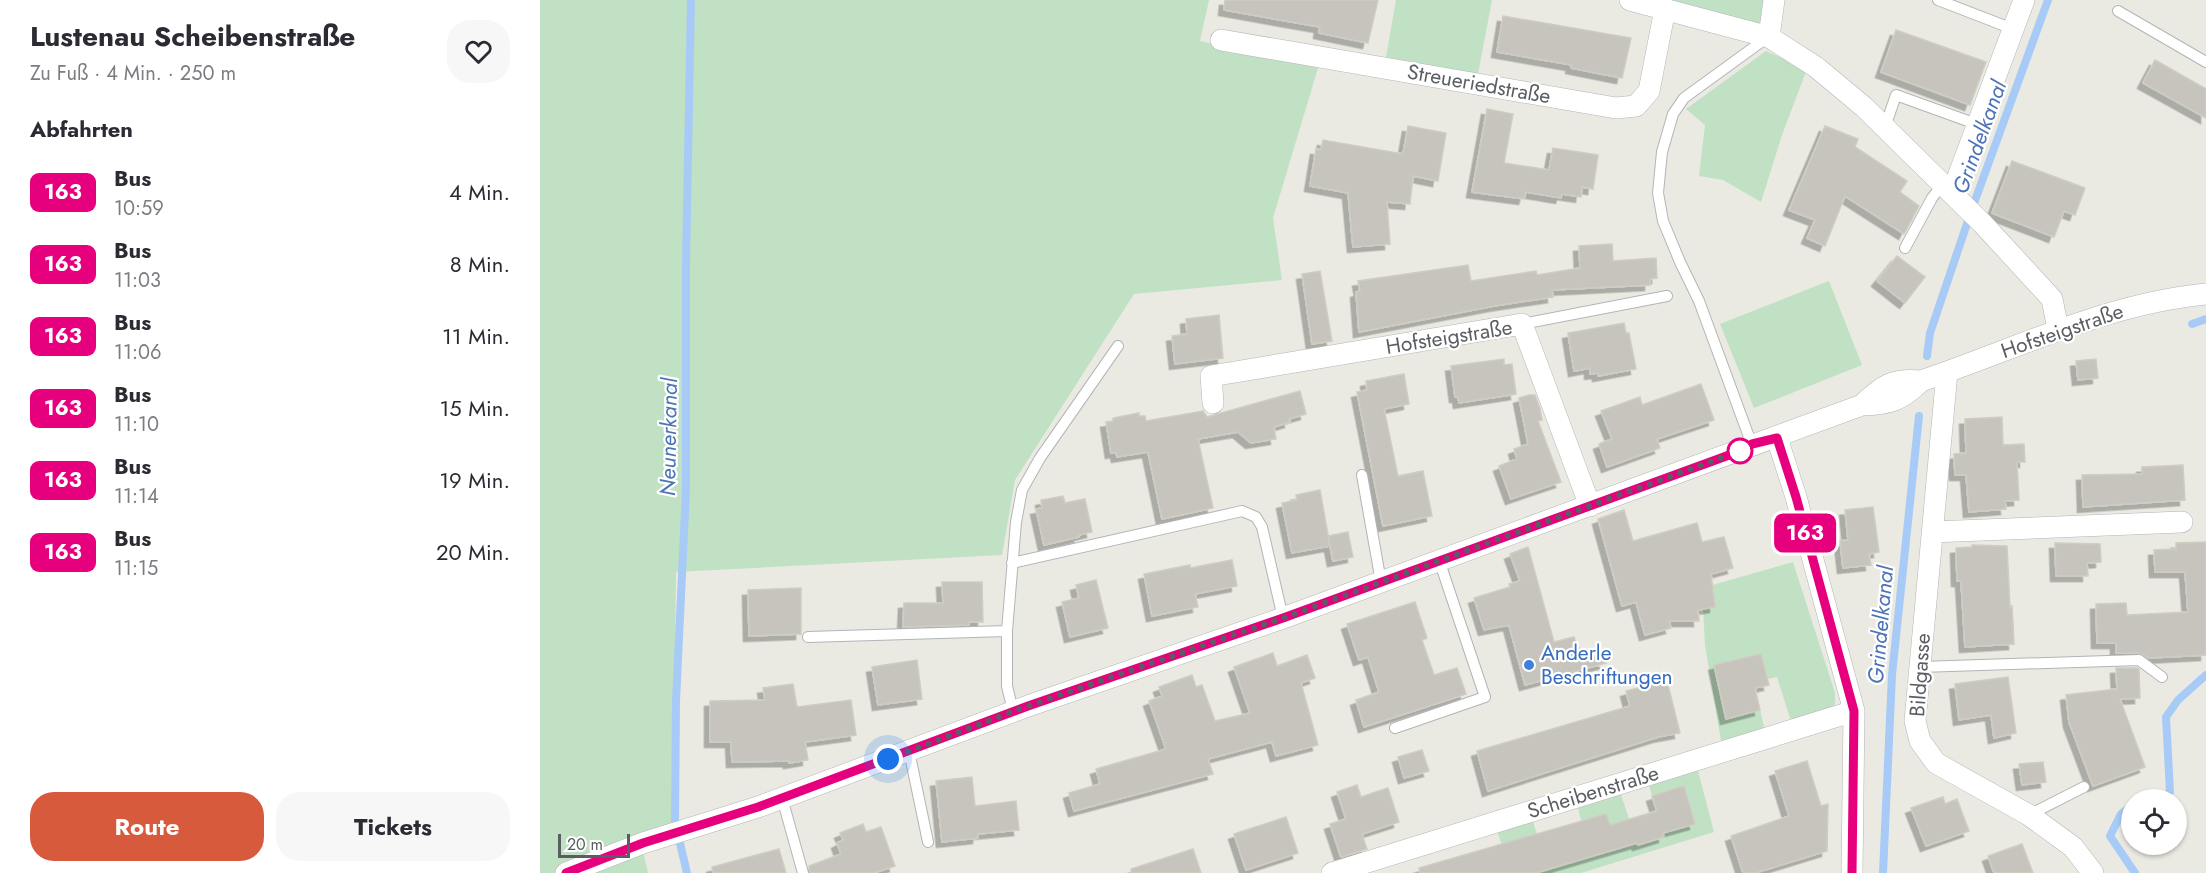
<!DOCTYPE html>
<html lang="de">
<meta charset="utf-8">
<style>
:root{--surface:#fff;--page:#f7f7f7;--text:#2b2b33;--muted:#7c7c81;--accent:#d75a3c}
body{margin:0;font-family:Jost,sans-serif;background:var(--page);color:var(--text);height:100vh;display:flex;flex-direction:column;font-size:22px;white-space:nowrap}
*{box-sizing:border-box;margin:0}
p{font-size:20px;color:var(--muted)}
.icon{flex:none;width:33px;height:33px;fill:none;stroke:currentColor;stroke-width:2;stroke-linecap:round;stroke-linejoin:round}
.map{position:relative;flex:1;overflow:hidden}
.sheet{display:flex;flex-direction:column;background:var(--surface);width:540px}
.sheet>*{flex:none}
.badge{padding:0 12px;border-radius:9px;font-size:21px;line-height:39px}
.tools{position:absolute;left:1581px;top:789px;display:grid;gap:12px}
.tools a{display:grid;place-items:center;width:66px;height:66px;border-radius:50%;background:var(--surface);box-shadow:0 2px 4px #0004;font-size:30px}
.scale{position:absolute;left:18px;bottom:15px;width:72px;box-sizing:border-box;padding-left:6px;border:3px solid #5a5d61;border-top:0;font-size:16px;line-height:21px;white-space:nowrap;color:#5a5d61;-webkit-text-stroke:4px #fff;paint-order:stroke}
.you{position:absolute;width:30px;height:30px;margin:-15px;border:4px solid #fff;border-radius:50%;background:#1a73e8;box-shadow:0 0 0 9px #1a73e833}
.map>.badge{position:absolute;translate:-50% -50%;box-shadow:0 0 0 3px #fff}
h2{padding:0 30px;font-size:22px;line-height:54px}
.round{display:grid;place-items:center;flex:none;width:63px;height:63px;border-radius:24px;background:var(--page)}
.head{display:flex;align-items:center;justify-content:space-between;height:102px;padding:0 30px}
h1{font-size:28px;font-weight:700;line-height:45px}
.action{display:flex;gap:12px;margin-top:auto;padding:12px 30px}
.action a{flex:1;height:69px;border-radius:24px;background:var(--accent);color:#fff;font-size:24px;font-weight:700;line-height:69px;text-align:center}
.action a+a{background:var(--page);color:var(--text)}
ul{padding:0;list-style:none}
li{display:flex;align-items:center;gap:18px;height:72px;padding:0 30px}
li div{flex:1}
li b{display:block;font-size:22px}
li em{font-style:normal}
li .badge{min-width:66px;font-weight:700;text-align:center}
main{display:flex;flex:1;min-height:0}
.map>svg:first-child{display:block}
.green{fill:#c0e1c4}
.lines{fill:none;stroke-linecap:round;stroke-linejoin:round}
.stream{stroke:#a7cbf6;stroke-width:8}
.building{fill:#c7c4be;stroke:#cfcdc1;stroke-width:1.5;filter:url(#shadow)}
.lane-casing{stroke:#b2b4b8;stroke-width:12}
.street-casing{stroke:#b2b4b8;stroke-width:22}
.lane{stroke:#fff;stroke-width:10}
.street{stroke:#fff;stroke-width:21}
.line-casing{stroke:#fff;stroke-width:14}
.line{stroke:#e6007e;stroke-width:9}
.walk{stroke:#5a5d61;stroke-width:6;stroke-dasharray:0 10.8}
.stop-dot{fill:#fff;stroke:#e6007e;stroke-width:3}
.shop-dot{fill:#3f7fe0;stroke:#fff;stroke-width:2}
.labels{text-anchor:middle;stroke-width:4.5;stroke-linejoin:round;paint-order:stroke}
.street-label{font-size:21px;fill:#5a5d61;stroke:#fff}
.shop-label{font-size:21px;fill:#366cbe;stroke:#fff;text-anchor:start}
.water-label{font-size:22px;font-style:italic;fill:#4d74b6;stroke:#fff}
</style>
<main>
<section class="sheet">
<div class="head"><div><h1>Lustenau Scheibenstraße</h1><p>Zu Fuß · 4 Min. · 250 m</p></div><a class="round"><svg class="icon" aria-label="heart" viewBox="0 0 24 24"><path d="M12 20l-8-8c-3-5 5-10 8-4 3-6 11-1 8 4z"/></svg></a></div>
<h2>Abfahrten</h2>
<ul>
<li><span class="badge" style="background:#e6007e;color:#fff">163</span><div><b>Bus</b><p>10:59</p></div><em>4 Min.</em></li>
<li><span class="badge" style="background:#e6007e;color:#fff">163</span><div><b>Bus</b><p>11:03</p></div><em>8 Min.</em></li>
<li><span class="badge" style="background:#e6007e;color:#fff">163</span><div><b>Bus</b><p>11:06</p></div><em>11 Min.</em></li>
<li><span class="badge" style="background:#e6007e;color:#fff">163</span><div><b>Bus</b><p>11:10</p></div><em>15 Min.</em></li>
<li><span class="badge" style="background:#e6007e;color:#fff">163</span><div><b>Bus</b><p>11:14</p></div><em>19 Min.</em></li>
<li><span class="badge" style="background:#e6007e;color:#fff">163</span><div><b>Bus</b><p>11:15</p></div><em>20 Min.</em></li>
</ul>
<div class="action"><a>Route</a><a>Tickets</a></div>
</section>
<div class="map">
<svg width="1666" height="873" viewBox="0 0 1666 873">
<defs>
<filter id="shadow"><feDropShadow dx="-5.5" dy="5.5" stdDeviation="0" flood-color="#0004"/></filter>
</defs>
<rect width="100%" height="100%" fill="#ebeae2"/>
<path class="green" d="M0,0H669L660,41L778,68L733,218L742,280L594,294L475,480L462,555L136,572L133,822L138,837L103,851L108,873H0Z
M856,0H952L938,74L846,57Z
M1090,0H1234L1229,37Z
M1226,51L1267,69L1242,135L1221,202L1183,180L1159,176L1165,125L1146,109Z
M1289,281L1322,365L1214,408L1180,324Z
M1253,562L1295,693V704L1291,711L1254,721L1250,718L1237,677L1227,679L1221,654L1178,664L1186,718L1220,710L1225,731L1181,741L1165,645L1162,588Z
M1157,767L1174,832L1041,873H996L1077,849L1066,814L1041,821L1037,803L1079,789L1098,845L1124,838L1123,833L1155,824L1144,786L1112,796L1108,781Z
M991,816L997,834L971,873L956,827Z"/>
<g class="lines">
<path class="stream" d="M1652,324L1666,319
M1387,356L1390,333L1433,206L1508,0
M1620,800L1630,792L1626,717L1638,700L1666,675
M1592,806L1581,814L1570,836L1595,873
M147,873L135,822L136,701L146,490V262L151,0
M1343,873L1352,675L1379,416"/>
</g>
<path class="building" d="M685,0H838L828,43L779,33L780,27L684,10Z
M963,16L1091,38L1082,78L1031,68L1032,65L957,52Z
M1356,30L1446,62L1430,105L1341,72Z
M1615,60L1666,89V118L1603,83Z
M947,109L973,114L964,163L1009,170L1013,148L1058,155L1053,189L1042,187L1041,197L1022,194L1021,198L986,192L984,199L932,192Z
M868,126L906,133L898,181L873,176L870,204L847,202L850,244L813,247L808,193L770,186L776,149L781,150L783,140L863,154Z
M1285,126L1318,139L1315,147L1367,181L1360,192L1379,206L1364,234L1305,196L1285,246L1267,238L1275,220L1249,210Z
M1472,161L1545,188L1535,215L1524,211L1514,237L1452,213Z
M1072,244L1073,261L1116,258L1117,278L1110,279V285L1012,290L1013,297L954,306L819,332L816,292L820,291L818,281L928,265L931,281L996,271L997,275L1040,268L1039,246Z
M1357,256L1385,277L1365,303L1337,281Z
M780,271L792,341L772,344L762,274Z
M679,315L683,358L635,364L632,336L647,334L646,319Z
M1084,323L1086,333H1089L1096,369L1058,376V373L1050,374V368L1034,371L1028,333Z
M964,359V365L972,364L976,394L919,403L918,397H915L911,366Z
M1556,359L1558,378L1538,380L1536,361Z
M864,374L869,404L844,409L858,476L883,471L892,516L843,526L817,392L827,390L826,381Z
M1161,384L1174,420L1117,439L1120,448L1067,467L1059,444L1072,439L1061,411L1100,397L1102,405Z
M760,391L766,414L749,419L750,422L734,427L736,439L711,443L698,432L658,439L673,508L622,519L608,452L577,457L576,452L571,453L566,422L573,421V418L599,413V416H605L606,421L663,411L667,417Z
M989,395H995L1000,409L1002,420L998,421L1021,482L971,499L959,466L977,459L974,449L988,444L979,398Z
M1462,417L1463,445L1484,444L1485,462H1477L1479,500L1465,501L1466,509L1429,512L1426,475H1415L1414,454L1426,453L1425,419Z
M1643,465L1645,500L1543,507L1542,475L1602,474V467Z
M780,490L790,546L752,553L742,503L757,500L756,495Z
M523,496L525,503L545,499L552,532L539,535V537L504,545L496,509L502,508L501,500Z
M1333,507L1339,552L1329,554L1331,565L1303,568L1300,541L1308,540L1305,510Z
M1084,510L1093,541L1157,523L1162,542L1184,537L1193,568L1171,574L1175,607L1158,610L1159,621H1129L1131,628L1105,635L1096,602L1082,606L1058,519Z
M808,532L813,557L793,561L788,536Z
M1666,542V655L1609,658L1599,653H1576V643H1557L1556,604L1586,603L1587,615L1648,612L1645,572H1615L1614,550L1636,549V543Z
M1515,543L1560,544L1561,562L1547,563L1548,576H1516Z
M1432,545L1467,546L1470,607L1472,606L1474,644L1425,647L1421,581H1417L1416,548L1432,547Z
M988,547L1014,642L1034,637L1037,647L1066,663L985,685L969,625L944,630L934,598L970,587L969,584L980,581L970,554Z
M692,560L697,586L655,594L658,607L612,616L604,574L650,565V568Z
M556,580L568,628L530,637L522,602L539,598L536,585Z
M402,582H442L443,622H429V625L363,627L364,603H403Z
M261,588V634L209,636L208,590Z
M875,602L887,638L882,640L894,675L917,668L926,694L824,727L816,700L839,692L828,657L819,660L807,624Z
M733,653L737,666L767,655L775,678L761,683L778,745L736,756L732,742L668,759L673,774L534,811L529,793L560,784L556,769L626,749L609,701L622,696L619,687L652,675L656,687L662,685L675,721L710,713L694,667Z
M1221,654L1229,685L1215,688L1220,710L1186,719L1174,665Z
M377,660L382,699L338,705L332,667Z
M1576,668H1597L1599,669L1600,698L1580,699L1605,767L1553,786L1529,722L1526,695L1576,689L1577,691Z
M1468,677L1476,733L1454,738L1451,715L1419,720L1415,684Z
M1127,681L1140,733L1118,737L948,791L937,751L1090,706L1086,691Z
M253,684L257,707L311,700L316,735L265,742L268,760L249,763V761L192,762L191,742H170V701L225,700L223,688Z
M882,750L889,771L864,778L858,757Z
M1267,761L1281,806L1288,804L1287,851L1215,873H1203L1191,836L1249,816L1235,771Z
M1503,762L1506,782L1482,785L1479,764Z
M432,777L435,806L476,801L479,830L438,834V838L402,842L396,781Z
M817,785L821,797L848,788L859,822L822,834L827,849L801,857L790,824L806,819L797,792Z
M1144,786L1155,824L1123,833L1124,837L1098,845L1097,843L996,873H880L879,868L1066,814L1070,825L1117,811L1112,796Z
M1403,797L1405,804L1417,799L1429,831L1386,846L1371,808Z
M746,817L758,853L706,870L694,834Z
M323,824L326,832L341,827L355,866L334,873H270L269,866L301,854L297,843L303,840L300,833Z
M1482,844L1493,873H1454L1448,856Z
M239,849L246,873H173L172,867Z
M653,849L661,873H592L591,869Z"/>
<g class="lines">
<g class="lane-casing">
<path id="lane" d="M1398,0L1473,29
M1578,11L1666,62
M1345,127L1356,95L1439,125
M1365,248L1392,198L1403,184
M982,324L1127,296
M1212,445L1159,301L1140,262L1123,221L1118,193L1122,152L1133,114L1144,98L1228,37
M822,475L841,582
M472,563L702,511L716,517L722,527L743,618
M268,637L467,631
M1380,667L1599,660L1622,677
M473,711L467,686V631L476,522L482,490L500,458L578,346
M855,728L945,697L899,560
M369,751L388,842
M242,798L263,873
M1489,815L1544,787"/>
</g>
<g class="street-casing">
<path id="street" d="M1090,0L1229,37L1276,67L1324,107L1443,224L1512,299L1518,329
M1229,37L1234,0
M681,40L1076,108L1096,106L1109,91L1125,9
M1412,193L1484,0
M1407,372L1375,721L1380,741L1396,763L1489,815L1533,847L1553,873
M673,403L671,376L982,324L1050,506
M1322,405C1342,386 1352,378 1381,381C1476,349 1565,304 1666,294
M1237,438L1256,497L1314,711L1312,873
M1392,532L1642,522
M26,873L103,843L218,807L488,706L743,618L1322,405C1349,404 1361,401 1381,381
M792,873L1314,711"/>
</g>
<use href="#lane" class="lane"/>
<use href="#street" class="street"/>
</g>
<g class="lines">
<g class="line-casing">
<path id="line" d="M26,873L103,843L218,807L488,706L743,618L1192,454L1212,444L1237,438L1256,497L1314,711L1312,873"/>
</g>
<use href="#line" class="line"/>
<path class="walk" d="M348,759L488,706L743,618L1200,451"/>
</g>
<circle class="stop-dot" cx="1200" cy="451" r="12"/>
<circle class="shop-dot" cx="989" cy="665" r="6"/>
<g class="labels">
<g class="street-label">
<text transform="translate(939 84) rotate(10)" y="7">Streueriedstraße</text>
<text transform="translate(1522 331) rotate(-19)" y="7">Hofsteigstraße</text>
<text transform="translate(909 337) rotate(-9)" y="7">Hofsteigstraße</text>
<text transform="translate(1380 675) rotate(-86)" y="7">Bildgasse</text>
<text transform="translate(1053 792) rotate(-17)" y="7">Scheibenstraße</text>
</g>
<g class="shop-label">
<text x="1001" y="660">Anderle<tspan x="1001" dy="24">Beschriftungen</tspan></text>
</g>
<g class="water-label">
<text transform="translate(1439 137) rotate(-70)" y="8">Grindelkanal</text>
<text transform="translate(128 437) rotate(-89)" y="8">Neunerkanal</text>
<text transform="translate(1340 625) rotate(-85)" y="8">Grindelkanal</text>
</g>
</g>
</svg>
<div class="tools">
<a><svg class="icon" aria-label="locate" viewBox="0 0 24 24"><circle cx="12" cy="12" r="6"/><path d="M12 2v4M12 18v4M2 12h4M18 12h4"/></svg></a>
</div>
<div class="scale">20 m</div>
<div class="you" style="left:348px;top:759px"></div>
<b class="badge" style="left:1265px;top:533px;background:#e6007e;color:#fff">163</b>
</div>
</main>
